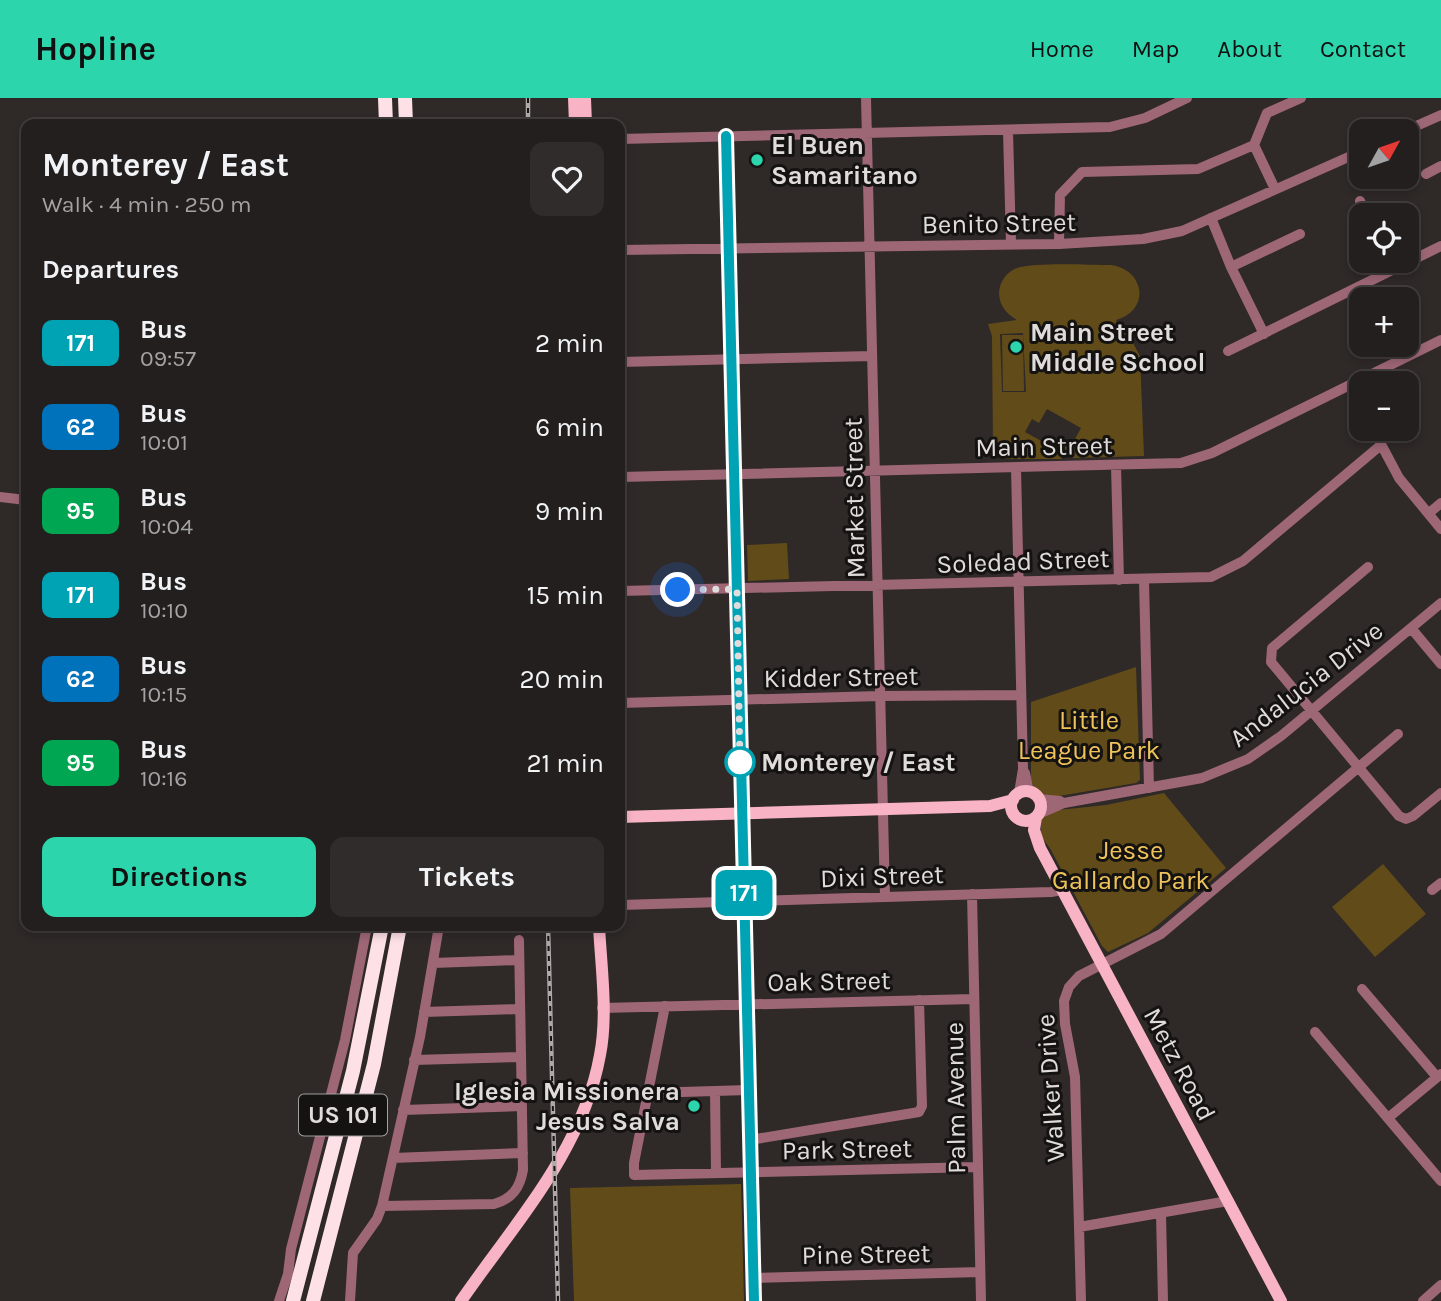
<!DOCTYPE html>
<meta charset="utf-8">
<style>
:root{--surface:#231f1e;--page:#2f2c2b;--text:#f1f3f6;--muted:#a3a2a4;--line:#403d3c;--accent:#2cd5ab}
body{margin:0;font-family:Karla,sans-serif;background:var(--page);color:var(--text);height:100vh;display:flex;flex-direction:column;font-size:26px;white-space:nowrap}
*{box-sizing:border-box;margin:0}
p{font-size:23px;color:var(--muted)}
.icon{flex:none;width:38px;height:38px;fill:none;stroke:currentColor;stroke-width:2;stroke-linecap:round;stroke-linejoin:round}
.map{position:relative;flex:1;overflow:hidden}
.panel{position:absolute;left:21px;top:21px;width:604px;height:812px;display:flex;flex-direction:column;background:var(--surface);border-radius:14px;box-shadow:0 4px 10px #0003,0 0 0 2px var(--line)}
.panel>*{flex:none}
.badge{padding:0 14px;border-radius:10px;font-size:24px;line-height:46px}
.needle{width:46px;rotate:50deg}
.fabs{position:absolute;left:1349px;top:21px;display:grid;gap:14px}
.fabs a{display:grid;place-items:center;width:70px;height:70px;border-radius:14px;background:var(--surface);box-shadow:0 4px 10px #0003,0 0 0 2px var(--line);font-size:35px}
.you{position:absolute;width:35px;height:35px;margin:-18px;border:5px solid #fff;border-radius:50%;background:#1a73e8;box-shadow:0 0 0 10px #1a73e833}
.map>.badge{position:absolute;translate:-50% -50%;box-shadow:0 0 0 4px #fff}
h2{padding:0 21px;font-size:26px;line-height:63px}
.round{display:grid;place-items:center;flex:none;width:74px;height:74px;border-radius:14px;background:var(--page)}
.head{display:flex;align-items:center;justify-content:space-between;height:119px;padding:0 21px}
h1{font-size:33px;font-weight:700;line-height:52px}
.button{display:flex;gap:14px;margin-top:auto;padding:14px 21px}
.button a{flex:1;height:80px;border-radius:14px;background:var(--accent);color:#111;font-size:28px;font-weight:700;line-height:80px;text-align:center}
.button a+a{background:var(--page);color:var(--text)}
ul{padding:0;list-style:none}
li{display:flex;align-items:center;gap:21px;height:84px;padding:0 21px}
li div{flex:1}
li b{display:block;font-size:26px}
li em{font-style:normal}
li .badge{min-width:77px;font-weight:700;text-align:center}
header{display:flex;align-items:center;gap:42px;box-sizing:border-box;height:98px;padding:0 35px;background:var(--accent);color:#111}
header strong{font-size:33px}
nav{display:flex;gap:38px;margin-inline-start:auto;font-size:24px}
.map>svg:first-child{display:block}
.green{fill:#614c19;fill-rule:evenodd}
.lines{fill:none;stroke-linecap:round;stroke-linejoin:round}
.minor{stroke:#9e6776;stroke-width:10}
.major{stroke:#f8b3c5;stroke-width:12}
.highway{stroke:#fde1e7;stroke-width:14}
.rail-casing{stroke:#aea9a8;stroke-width:4.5}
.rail{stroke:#151312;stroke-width:2;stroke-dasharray:5;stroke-linecap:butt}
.line-casing{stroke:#fff;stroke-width:16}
.line{stroke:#00a3b4;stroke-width:10}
.walk{stroke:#e0dcdb;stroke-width:7;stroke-dasharray:0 12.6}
.poi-dot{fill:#2cd5ab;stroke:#151312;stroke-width:2.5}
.stop-dot{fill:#fff;stroke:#00a3b4;stroke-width:3.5}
.labels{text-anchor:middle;stroke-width:6;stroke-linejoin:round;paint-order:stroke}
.shield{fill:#151312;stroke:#a3a09f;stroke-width:2}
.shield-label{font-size:24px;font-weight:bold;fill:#e0dcdb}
.poi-label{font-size:26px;font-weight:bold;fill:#e0dcdb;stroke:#151312;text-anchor:start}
.street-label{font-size:26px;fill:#e0dcdb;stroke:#151312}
.park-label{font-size:26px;fill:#efc359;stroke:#151312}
.stop-label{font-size:26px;font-weight:bold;fill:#e0dcdb;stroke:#151312;text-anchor:start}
</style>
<header>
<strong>Hopline</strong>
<nav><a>Home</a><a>Map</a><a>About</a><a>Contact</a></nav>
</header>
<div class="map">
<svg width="1441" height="1203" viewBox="0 0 1441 1203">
<rect width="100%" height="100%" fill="#2f2928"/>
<path class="green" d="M1111,167C1146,172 1150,213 1116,222L1133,245L1140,258L1144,358L1073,360L1070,350L1081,330L1047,311L1039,325L1032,321L1025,334L1045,345L1047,342L1057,348L1060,344L1068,349L1061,361H1004L993,352L992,238L988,226L1017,222C1007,216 1000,209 999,196C999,185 1006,174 1017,170C1035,164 1089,167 1111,167ZM1023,235L1026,294H1002L1000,236Z
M1002,237H1023L1024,293H1003Z
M787,445L789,481L748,483L747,447Z
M1136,569L1140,682L1136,685L1059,698C1045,699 1034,696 1031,681V604Z
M1164,695L1226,770L1148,835L1108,854L1102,848L1051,752L1041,738V722L1050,715L1058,712L1106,707Z
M1383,766L1426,816L1375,859L1332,809Z
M741,1086L744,1203H574L570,1090Z"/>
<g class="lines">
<path class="minor" d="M866,0L885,799
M1008,33L1011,145
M1405,33L1441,17
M726,38L754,1203
M620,41L1110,29L1145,20L1187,0
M1426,76L1441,68
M1275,91L1254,47L1267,15L1301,0
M1360,103L1367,117
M1211,120L1231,169L1264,236
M1059,146L1060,97L1082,74L1198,71L1254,47
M620,152L1059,146L1143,141L1182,133L1362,53
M1231,169L1300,136
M1228,253L1441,148
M620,264L872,258
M1352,286L1362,306
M1373,331L1399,380L1441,431
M1116,368L1119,482
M1016,370L1023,671L1019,695
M620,379L1181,365L1212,355L1441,242
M0,399L26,402
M1429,415L1441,405
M1368,469L1272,550L1271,564L1399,718L1406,721L1413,718L1441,695
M1144,482L1149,690
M620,493L1211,479L1243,463L1381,347
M1411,530L1441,566
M620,605L880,598L1021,597
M1025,675L1029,694
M1039,701L1060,703
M1039,716L1064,705L1202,680L1248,661L1281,638L1441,505
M1432,792L1441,785
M972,796L981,1203
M620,807L1051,794L1062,792
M433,865L519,862
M1362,891L1437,979
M665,908L634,1065V1077L977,1069
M602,910L974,901
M424,914L520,911
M1315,934L1441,1083
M414,962L521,959
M715,993L716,1075
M649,995L748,992
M403,1012L522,1008
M1388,1020L1441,976
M750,1042L919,1014L922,1008L919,902
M393,1060L523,1055
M382,1108L494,1106C512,1101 520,1090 523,1072L519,842
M1161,1116L1163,1203
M1079,1129L1228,1103
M753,1180L980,1174
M279,1203L288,1176L291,1151L345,942L367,828
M350,1203L353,1155L377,1121L382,1108L420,939L439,828
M1081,1203L1075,979L1065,926L1064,903L1069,889L1079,878L1161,836L1398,636
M1423,1203L1441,1187"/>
<path class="major" d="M574,0L575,26
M585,0L586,26
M1011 708a15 15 0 1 1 30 0a15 15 0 1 1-30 0Z
M620,719L990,708L1013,702
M1036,719L1034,732L1040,750L1281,1203
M461,1203C514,1126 583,1052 600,957C608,917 601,868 599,828"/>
<path class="highway" d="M385,0L386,26
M405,0L406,26
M293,1203L353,973L382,828
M313,1203L374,966L400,828"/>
<g class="rail-casing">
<path id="rail" d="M528,0V26
M548,828L558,1203"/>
</g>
<use href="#rail" class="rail"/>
</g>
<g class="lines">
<g class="line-casing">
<path id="line" d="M726,38L754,1203"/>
</g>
<use href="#line" class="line"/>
<path class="walk" d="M678,492L737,491L740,667V664"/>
</g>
<g class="poi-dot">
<circle cx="757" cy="62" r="7"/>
<circle cx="1016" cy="249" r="7"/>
<circle cx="694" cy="1008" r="7"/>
</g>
<circle class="stop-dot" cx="740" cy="664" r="14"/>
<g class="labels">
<rect class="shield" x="299" y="996.5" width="88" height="41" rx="5"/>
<g class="shield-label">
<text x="343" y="1025">US 101</text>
</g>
<g class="poi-label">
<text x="771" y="56">El Buen<tspan x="771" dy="30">Samaritano</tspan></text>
<text x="1030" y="243">Main Street<tspan x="1030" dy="30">Middle School</tspan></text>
<text x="680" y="1002" text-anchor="end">Iglesia Missionera<tspan x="680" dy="30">Jesus Salva</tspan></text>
</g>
<g class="street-label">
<text transform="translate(999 125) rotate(-1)" y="9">Benito Street</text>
<text transform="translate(1044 348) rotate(-1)" y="9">Main Street</text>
<text transform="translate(854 400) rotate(-91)" y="9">Market Street</text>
<text transform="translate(1023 463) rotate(-2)" y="9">Soledad Street</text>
<text transform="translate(841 579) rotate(-1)" y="9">Kidder Street</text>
<text transform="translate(1306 586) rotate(-38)" y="9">Andalucia Drive</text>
<text transform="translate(882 778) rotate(-2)" y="9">Dixi Street</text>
<text transform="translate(829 883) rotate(-1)" y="9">Oak Street</text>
<text transform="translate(1180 966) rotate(62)" y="9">Metz Road</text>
<text transform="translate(1050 990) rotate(-94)" y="9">Walker Drive</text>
<text transform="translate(955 1000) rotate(-91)" y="9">Palm Avenue</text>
<text transform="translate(847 1051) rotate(-1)" y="9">Park Street</text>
<text transform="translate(866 1156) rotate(-1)" y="9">Pine Street</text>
</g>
<g class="park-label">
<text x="1089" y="631">Little<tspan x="1089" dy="30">League Park</tspan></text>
<text x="1131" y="761">Jesse<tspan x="1131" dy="30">Gallardo Park</tspan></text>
</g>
<g class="stop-label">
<text x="761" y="673">Monterey / East</text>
</g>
</g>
</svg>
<div class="fabs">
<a><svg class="needle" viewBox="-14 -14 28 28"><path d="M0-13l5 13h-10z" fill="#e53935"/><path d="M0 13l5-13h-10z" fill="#a3a2a4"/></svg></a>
<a><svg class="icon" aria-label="locate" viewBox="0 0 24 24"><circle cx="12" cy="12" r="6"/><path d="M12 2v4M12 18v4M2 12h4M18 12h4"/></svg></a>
<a>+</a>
<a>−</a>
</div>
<div class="you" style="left:678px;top:492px"></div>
<b class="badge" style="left:744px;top:795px;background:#00a3b4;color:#fff">171</b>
<section class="panel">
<div class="head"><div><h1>Monterey / East</h1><p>Walk · 4 min · 250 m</p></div><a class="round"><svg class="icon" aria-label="heart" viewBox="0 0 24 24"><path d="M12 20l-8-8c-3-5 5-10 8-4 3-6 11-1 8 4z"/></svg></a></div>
<h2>Departures</h2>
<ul>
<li><span class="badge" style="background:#00a3b4;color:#fff">171</span><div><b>Bus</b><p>09:57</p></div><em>2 min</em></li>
<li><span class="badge" style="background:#0072bc;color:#fff">62</span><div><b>Bus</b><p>10:01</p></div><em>6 min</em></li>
<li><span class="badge" style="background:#00a651;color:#fff">95</span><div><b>Bus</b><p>10:04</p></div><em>9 min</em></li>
<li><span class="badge" style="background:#00a3b4;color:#fff">171</span><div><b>Bus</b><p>10:10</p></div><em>15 min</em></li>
<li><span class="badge" style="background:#0072bc;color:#fff">62</span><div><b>Bus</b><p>10:15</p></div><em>20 min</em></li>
<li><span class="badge" style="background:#00a651;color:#fff">95</span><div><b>Bus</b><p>10:16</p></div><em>21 min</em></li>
</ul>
<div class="button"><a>Directions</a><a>Tickets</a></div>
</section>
</div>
